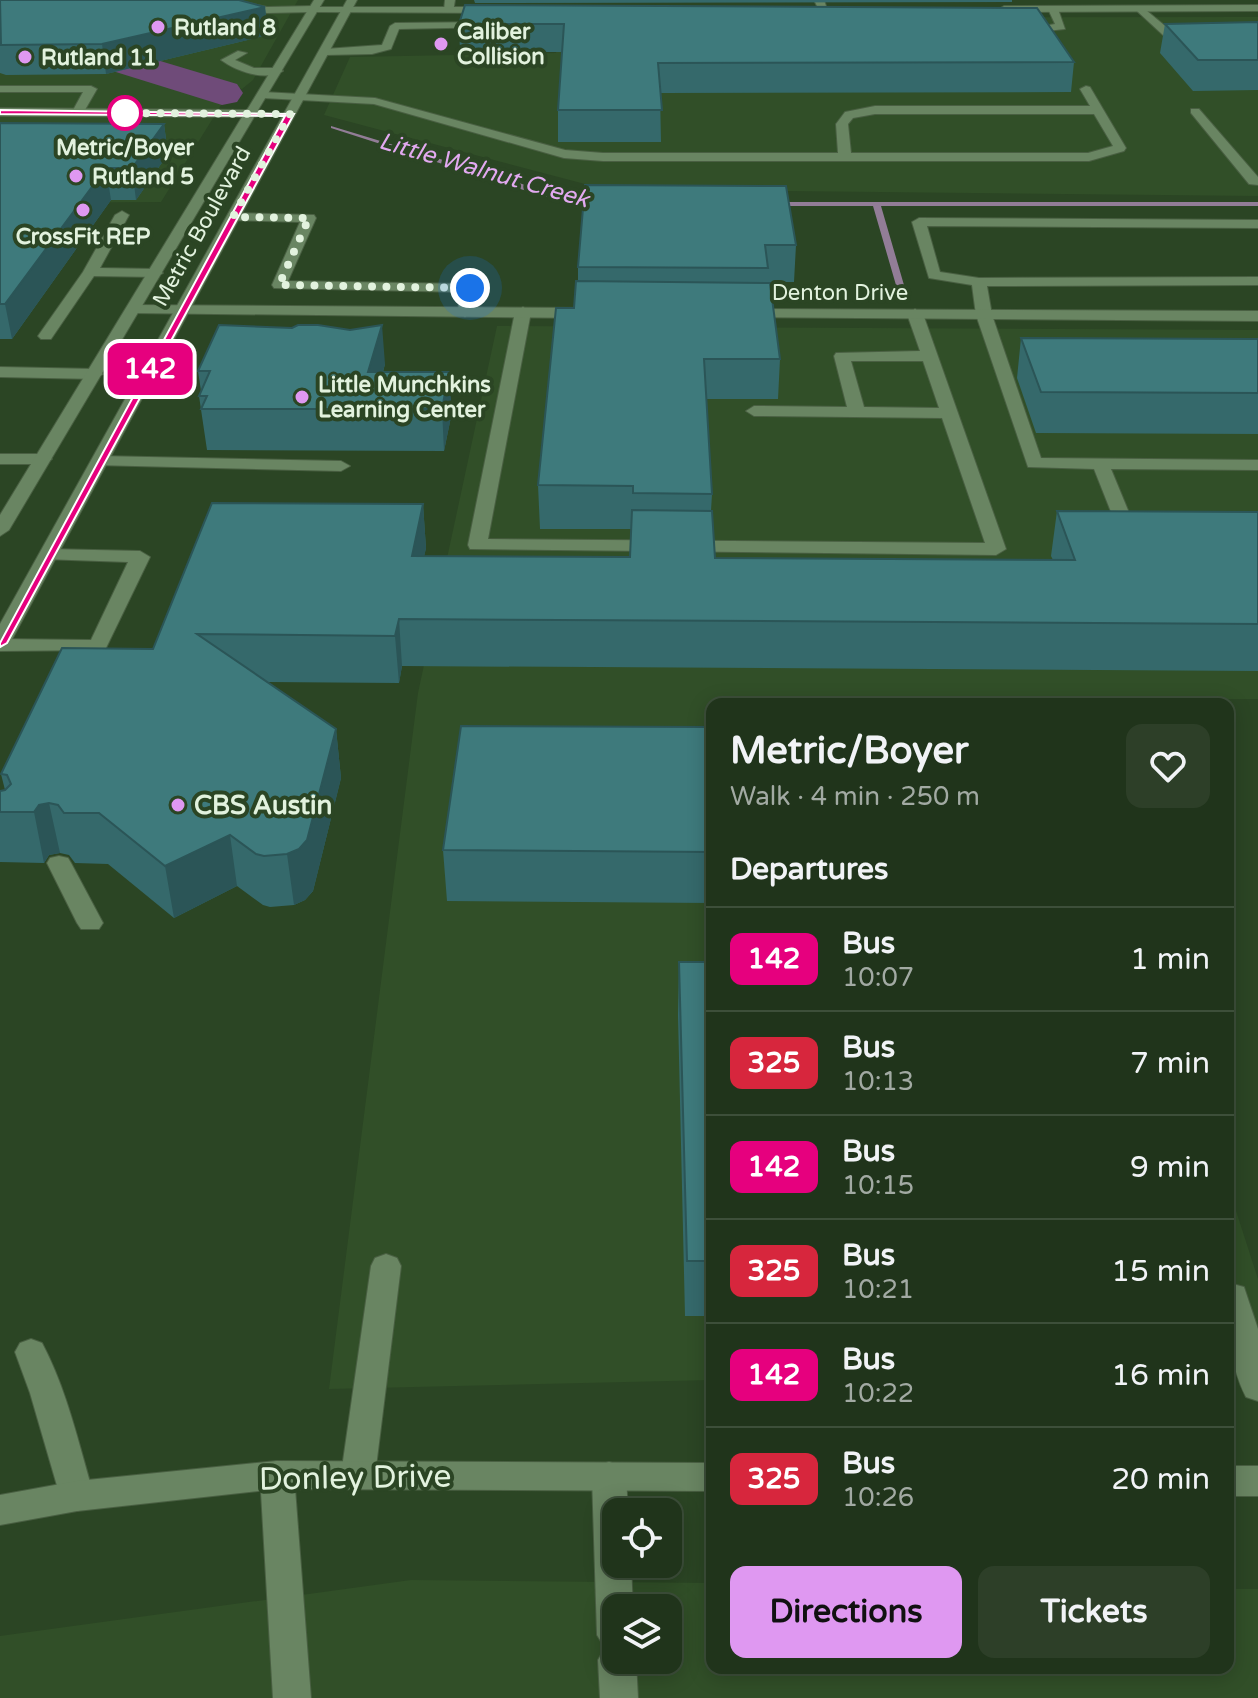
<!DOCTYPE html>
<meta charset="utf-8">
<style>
:root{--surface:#20341b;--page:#2d3f28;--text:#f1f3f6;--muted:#a2aaa3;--line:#3d4f3a;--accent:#df98f1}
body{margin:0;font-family:"Varela Round",sans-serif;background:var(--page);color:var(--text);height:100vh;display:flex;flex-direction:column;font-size:30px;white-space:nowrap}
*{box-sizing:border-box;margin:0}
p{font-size:26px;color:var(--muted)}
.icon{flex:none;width:44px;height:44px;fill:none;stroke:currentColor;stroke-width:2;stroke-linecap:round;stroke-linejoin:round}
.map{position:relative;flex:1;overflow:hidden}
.sheet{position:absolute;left:706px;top:698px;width:528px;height:976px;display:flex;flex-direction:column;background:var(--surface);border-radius:16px;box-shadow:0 4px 20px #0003,0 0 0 2px var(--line)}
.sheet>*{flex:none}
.badge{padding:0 16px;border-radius:12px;font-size:28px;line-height:52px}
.fabs{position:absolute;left:602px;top:1498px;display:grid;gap:16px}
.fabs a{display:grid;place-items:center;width:80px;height:80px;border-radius:16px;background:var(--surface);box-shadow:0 4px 20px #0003,0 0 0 2px var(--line);font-size:40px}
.you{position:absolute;width:40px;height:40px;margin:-20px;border:6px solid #fff;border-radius:50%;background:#1a73e8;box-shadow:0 0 0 12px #1a73e833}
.map>.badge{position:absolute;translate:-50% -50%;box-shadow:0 0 0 4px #fff}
h2{padding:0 24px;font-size:30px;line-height:72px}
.round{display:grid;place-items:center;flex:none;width:84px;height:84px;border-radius:16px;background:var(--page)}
.head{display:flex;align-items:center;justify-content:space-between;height:136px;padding:0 24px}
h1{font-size:38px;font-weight:700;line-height:60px}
.primary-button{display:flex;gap:16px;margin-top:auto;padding:16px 24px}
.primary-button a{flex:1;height:92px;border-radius:16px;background:var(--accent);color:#111;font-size:32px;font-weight:700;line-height:92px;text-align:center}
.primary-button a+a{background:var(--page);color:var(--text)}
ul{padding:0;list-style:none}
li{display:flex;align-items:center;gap:24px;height:104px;padding:0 24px;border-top:2px solid var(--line)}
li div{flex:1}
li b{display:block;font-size:30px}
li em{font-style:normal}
li .badge{min-width:88px;font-weight:700;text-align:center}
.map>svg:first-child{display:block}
.built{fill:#314f28;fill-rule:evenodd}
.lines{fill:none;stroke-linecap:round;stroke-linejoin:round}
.stream{fill:#927d97;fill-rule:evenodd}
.river{fill:#6f4b79;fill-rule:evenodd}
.lane-casing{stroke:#495f42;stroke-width:2}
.street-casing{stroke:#495f42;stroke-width:2}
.secondary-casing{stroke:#495f42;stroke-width:2}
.lane{fill:#698562;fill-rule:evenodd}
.street{fill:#698562;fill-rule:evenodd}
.secondary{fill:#698562;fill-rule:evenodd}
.wall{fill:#35696b}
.shaded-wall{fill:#2b5557}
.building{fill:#3e7a7c;stroke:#2b5557;stroke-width:2}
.line{fill:#e6007e;stroke:#fff;stroke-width:2}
.walk{stroke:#e2f2de;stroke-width:8;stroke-dasharray:0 14.4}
.poi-dot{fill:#df98f1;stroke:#2b4524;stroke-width:3}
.stop-dot{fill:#fff;stroke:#e6007e;stroke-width:4}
.labels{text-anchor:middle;stroke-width:8;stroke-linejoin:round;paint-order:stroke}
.far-poi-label{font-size:22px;font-weight:bold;fill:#e2f2de;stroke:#2b4524;text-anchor:start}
.far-stop-label{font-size:22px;font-weight:bold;fill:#e2f2de;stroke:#2b4524}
.far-street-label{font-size:22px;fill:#e2f2de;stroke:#2b4524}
.far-water-label{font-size:24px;font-style:italic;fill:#e2a9f0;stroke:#2b4524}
.poi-label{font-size:26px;font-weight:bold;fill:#e2f2de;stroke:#2b4524;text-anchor:start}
.near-street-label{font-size:32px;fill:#e2f2de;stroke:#2b4524}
</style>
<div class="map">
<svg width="1258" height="1698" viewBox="0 0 1258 1698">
<rect width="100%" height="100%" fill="#2b4524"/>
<path class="built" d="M0,0H298L253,80L242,89L0,11Z
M1258,17V196L604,189L324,115L350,57L556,53L560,18Z
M0,35L223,102L161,202L0,203Z
M497,326L1258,330V699L1073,700V704H712V1380L329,1389L418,693Z
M1228,1186L1258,1279V1366L1228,1367Z
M411,1580L712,1583V1668H1228V1589H1258V1698H0V1636ZM616,1608H668V1660H616Z"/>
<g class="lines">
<path class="stream" d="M331,126L542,190L583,201H602L606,203L602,205H583L536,194L331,128Z
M770,202H1258V206H881L906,292L902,295L898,292L873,206H767L766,204Z"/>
<path class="river" d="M0,13L237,84L243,93L237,102L222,105L0,36Z"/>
<g class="lane-casing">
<path id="lane" d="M217,0H235L267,7L313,6L318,9L313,12L267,13Z
M445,0H455L453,12L444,10Z
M814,0H824L828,12H820Z
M1053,6L1058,9L1065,29L1019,34L1014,31L1055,24L1048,9Z
M1141,6L1170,30L1258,29V35H1163L1137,11L1136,9Z
M491,22L496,25L495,27L399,29L391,49L372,54L325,55L320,52L325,49L382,45L390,26L395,23Z
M238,51L247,53L235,60L254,68H277L283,71C265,82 236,71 221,60Z
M0,86H91L97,89L82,115L78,116L72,112L83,92H0Z
M1086,86L1090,87L1126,148L1124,151L1089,161H603L564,158L374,104L263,98L257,95L263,92L375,98L565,150L603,153H838L836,124L845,112L875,106H1090L1080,89ZM875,114H1094L1113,146L1088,153H851L848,124L853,118Z
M1191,109H1199L1258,177V185L1249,184L1191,113Z
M122,211L129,215L100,268L156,269L163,273L156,277L94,276L51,339H41L38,336L83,272L115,215Z
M233,213L314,215L316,218L288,281L470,284L477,288L473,312L465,317L457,312L462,292L274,288L272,285L300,222L228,220V214Z
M919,218L1258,220V228L927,226L940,272L979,278L1258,277V285L987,286L992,315L1041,458L1258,460V470L1111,469L1137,532L1128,538L1119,532L1094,469L1028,467L976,315L972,285L929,278L912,222Z
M523,307L531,312L488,539L985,543L942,418L754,416L746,411L754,406L847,407L834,356L836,353L920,351L907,314L915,309L923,314L1006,549L996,555L470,549L468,545L515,312ZM851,361H923L939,408L864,407Z
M0,367L95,369L103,374L95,379L0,377Z
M0,454H43L52,459L43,464H0Z
M100,456L341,461L350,466L341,471L94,465L91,461Z
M49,549L140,551L150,557L105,650L0,651V639L91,640L128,562L42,559L39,555Z
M59,856L68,858L71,863L103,923L99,929H81L77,923L47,863L50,858Z
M386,1254L397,1258L401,1266L375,1475L370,1485L358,1489L346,1485L341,1475L371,1266L375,1258Z
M1233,1284L1244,1287L1258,1329V1401L1246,1397C1228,1362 1228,1324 1228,1286Z
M31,1339L42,1343C67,1390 79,1445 94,1496L89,1506L77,1511L65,1506L60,1496L30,1393L15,1352L20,1343Z
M277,1461L289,1465L294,1475L311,1698H273L260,1475L265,1465Z
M609,1462L621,1466L626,1476L628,1512H616V1564H631L633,1608H616V1660H636L638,1698H600L598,1660L605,1648L597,1635L592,1476L597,1466Z"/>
</g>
<g class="street-casing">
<path id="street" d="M1258,5V11L1004,12L999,9L1004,6Z
M309,7H496L501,10L496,13L313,12L308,9Z
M134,305L587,308L595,313L587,318L129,313V307Z
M744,309L1258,311V321L739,317L736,314Z
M277,1461L712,1463V1491L277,1489L77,1511L0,1525V1495L77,1481Z
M1228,1466H1258V1496H1228Z"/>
</g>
<g class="secondary-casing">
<path id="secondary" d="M314,0H324L258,110L269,114L254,117L9,530L0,536V515L242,117L0,116V108L247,110Z
M347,0H357L10,643L0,649V624Z"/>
</g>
<use href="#lane" class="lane"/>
<use href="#street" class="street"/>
<use href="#secondary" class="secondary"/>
</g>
<path class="wall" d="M0,0L265,7L268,35L106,74L6,75L0,73Z
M474,0H1012V2L475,3Z
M465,5L1074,62L1071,92L660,93L661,142H558V110L562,52H460L459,24Z
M1258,22V90L1193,91L1160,53L1165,24Z
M0,123L164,124L168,154L136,200H111L12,339H0Z
M585,185L796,245L794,282H768L780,359L778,399H706L712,494L711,511L715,558L1053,560L1051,556L1057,511L1258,512V671L402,666L399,683L267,682L336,729L341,778L313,891L305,900L294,905L270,907L263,905L237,886L174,918L108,864L75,863L69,855L60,853L49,855L44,863L0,862V812L5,790L1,774L153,649L423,504L426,548L424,556L630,557L631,529H540L538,485L574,308L578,281V267Z
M1021,338L1258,339V434L1036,433L1017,378Z
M385,364L383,372L452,412L444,451L207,450L199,396L201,391L198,371Z
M712,727V903L447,901L443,850Z
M679,962H712V1316H685L678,1015Z"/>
<path class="shaded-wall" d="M265,7L268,35L106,74L102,44Z
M164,124L168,154L136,200L132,168Z
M106,168L111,200L12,339L5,304Z
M382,325L385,364L373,409L368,372Z
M449,372L452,412L444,451L442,409Z
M423,504L426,548L415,601L412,556Z
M399,619L402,666L399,683L395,636Z
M336,729L341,778L313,891L305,900L294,905L287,854Z
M49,803L60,853L49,855L44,863L34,812L39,805Z
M230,835L237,886L174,918L165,866Z"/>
<path class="building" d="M0,0H239L265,7L102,44L1,45Z
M465,5L1037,8L1074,62L658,63L662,110H558L564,24H459Z
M1258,22V60H1198L1165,24Z
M0,123L164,124L132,168H106L5,304H0Z
M585,185L786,186L796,245H765L768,268L578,267Z
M576,281L770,283L780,359H704L712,494L633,493V486L538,485L556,308H574Z
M219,325L292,328L298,325H318L350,330L382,325L368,372H449L442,409H201L207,396H199L210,371H198Z
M1021,338L1258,339V393L1041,392Z
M212,503L423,504L412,556L630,557L632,510L712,511L715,558L1075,560L1057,511L1258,512V624L399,619L395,636L197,634L336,729L307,840L299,849L287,854L264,856L256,854L230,835L165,866L99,813H64L58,805L49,803L39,805L34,812H0V791L5,790L11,784L7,775L1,774L62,648L153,649Z
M461,726L712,727V852L443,850Z
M679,962H712V1261H687Z"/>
<path class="line" d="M0,110L294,114L7,643L0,647V643L285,116L0,114Z"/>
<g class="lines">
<path class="walk" d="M125,113H114L290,114L233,217L309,218L279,285L470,288"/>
</g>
<g class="poi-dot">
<circle cx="158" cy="27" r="8"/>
<circle cx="441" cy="44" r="8"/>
<circle cx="25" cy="57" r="8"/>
<circle cx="76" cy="176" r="8"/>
<circle cx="83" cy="210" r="8"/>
<circle cx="302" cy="397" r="8"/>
<circle cx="178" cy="805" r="8"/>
</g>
<circle class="stop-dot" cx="125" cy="113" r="16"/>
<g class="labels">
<g class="far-poi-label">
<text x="174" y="35">Rutland 8</text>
<text x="457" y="39">Caliber<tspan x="457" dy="25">Collision</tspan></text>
<text x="41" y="65">Rutland 11</text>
<text x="92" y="184">Rutland 5</text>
<text x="83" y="244" text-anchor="middle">CrossFit REP</text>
<text x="318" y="392">Little Munchkins<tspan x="318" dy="25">Learning Center</tspan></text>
</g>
<g class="far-stop-label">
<text x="125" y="155">Metric/Boyer</text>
</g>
<g class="far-street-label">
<text transform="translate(201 226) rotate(-61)" y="8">Metric Boulevard</text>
<text x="840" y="300">Denton Drive</text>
</g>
<g class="far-water-label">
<text transform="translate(484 170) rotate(16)" y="8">Little Walnut Creek</text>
</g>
<g class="poi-label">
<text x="194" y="814">CBS Austin</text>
</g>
<g class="near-street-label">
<text transform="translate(355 1477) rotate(-1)" y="11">Donley Drive</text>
</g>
</g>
</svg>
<div class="fabs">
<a><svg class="icon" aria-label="locate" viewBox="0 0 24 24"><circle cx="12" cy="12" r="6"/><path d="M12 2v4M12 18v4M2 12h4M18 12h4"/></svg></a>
<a><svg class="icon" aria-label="layers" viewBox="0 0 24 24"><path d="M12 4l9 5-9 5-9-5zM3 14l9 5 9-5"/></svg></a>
</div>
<div class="you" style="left:470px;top:288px"></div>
<b class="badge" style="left:150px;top:369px;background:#e6007e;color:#fff">142</b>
<section class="sheet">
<div class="head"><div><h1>Metric/Boyer</h1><p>Walk · 4 min · 250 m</p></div><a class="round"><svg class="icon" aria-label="heart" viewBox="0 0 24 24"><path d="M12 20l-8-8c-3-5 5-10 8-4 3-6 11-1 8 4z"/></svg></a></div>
<h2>Departures</h2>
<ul>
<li><span class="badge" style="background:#e6007e;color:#fff">142</span><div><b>Bus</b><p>10:07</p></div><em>1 min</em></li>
<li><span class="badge" style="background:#d7263d;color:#fff">325</span><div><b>Bus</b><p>10:13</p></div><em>7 min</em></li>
<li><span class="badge" style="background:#e6007e;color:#fff">142</span><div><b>Bus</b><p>10:15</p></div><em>9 min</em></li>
<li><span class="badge" style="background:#d7263d;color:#fff">325</span><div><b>Bus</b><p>10:21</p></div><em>15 min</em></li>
<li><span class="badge" style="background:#e6007e;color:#fff">142</span><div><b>Bus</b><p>10:22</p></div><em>16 min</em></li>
<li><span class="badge" style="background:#d7263d;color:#fff">325</span><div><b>Bus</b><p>10:26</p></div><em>20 min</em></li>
</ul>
<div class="primary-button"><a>Directions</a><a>Tickets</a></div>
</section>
</div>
